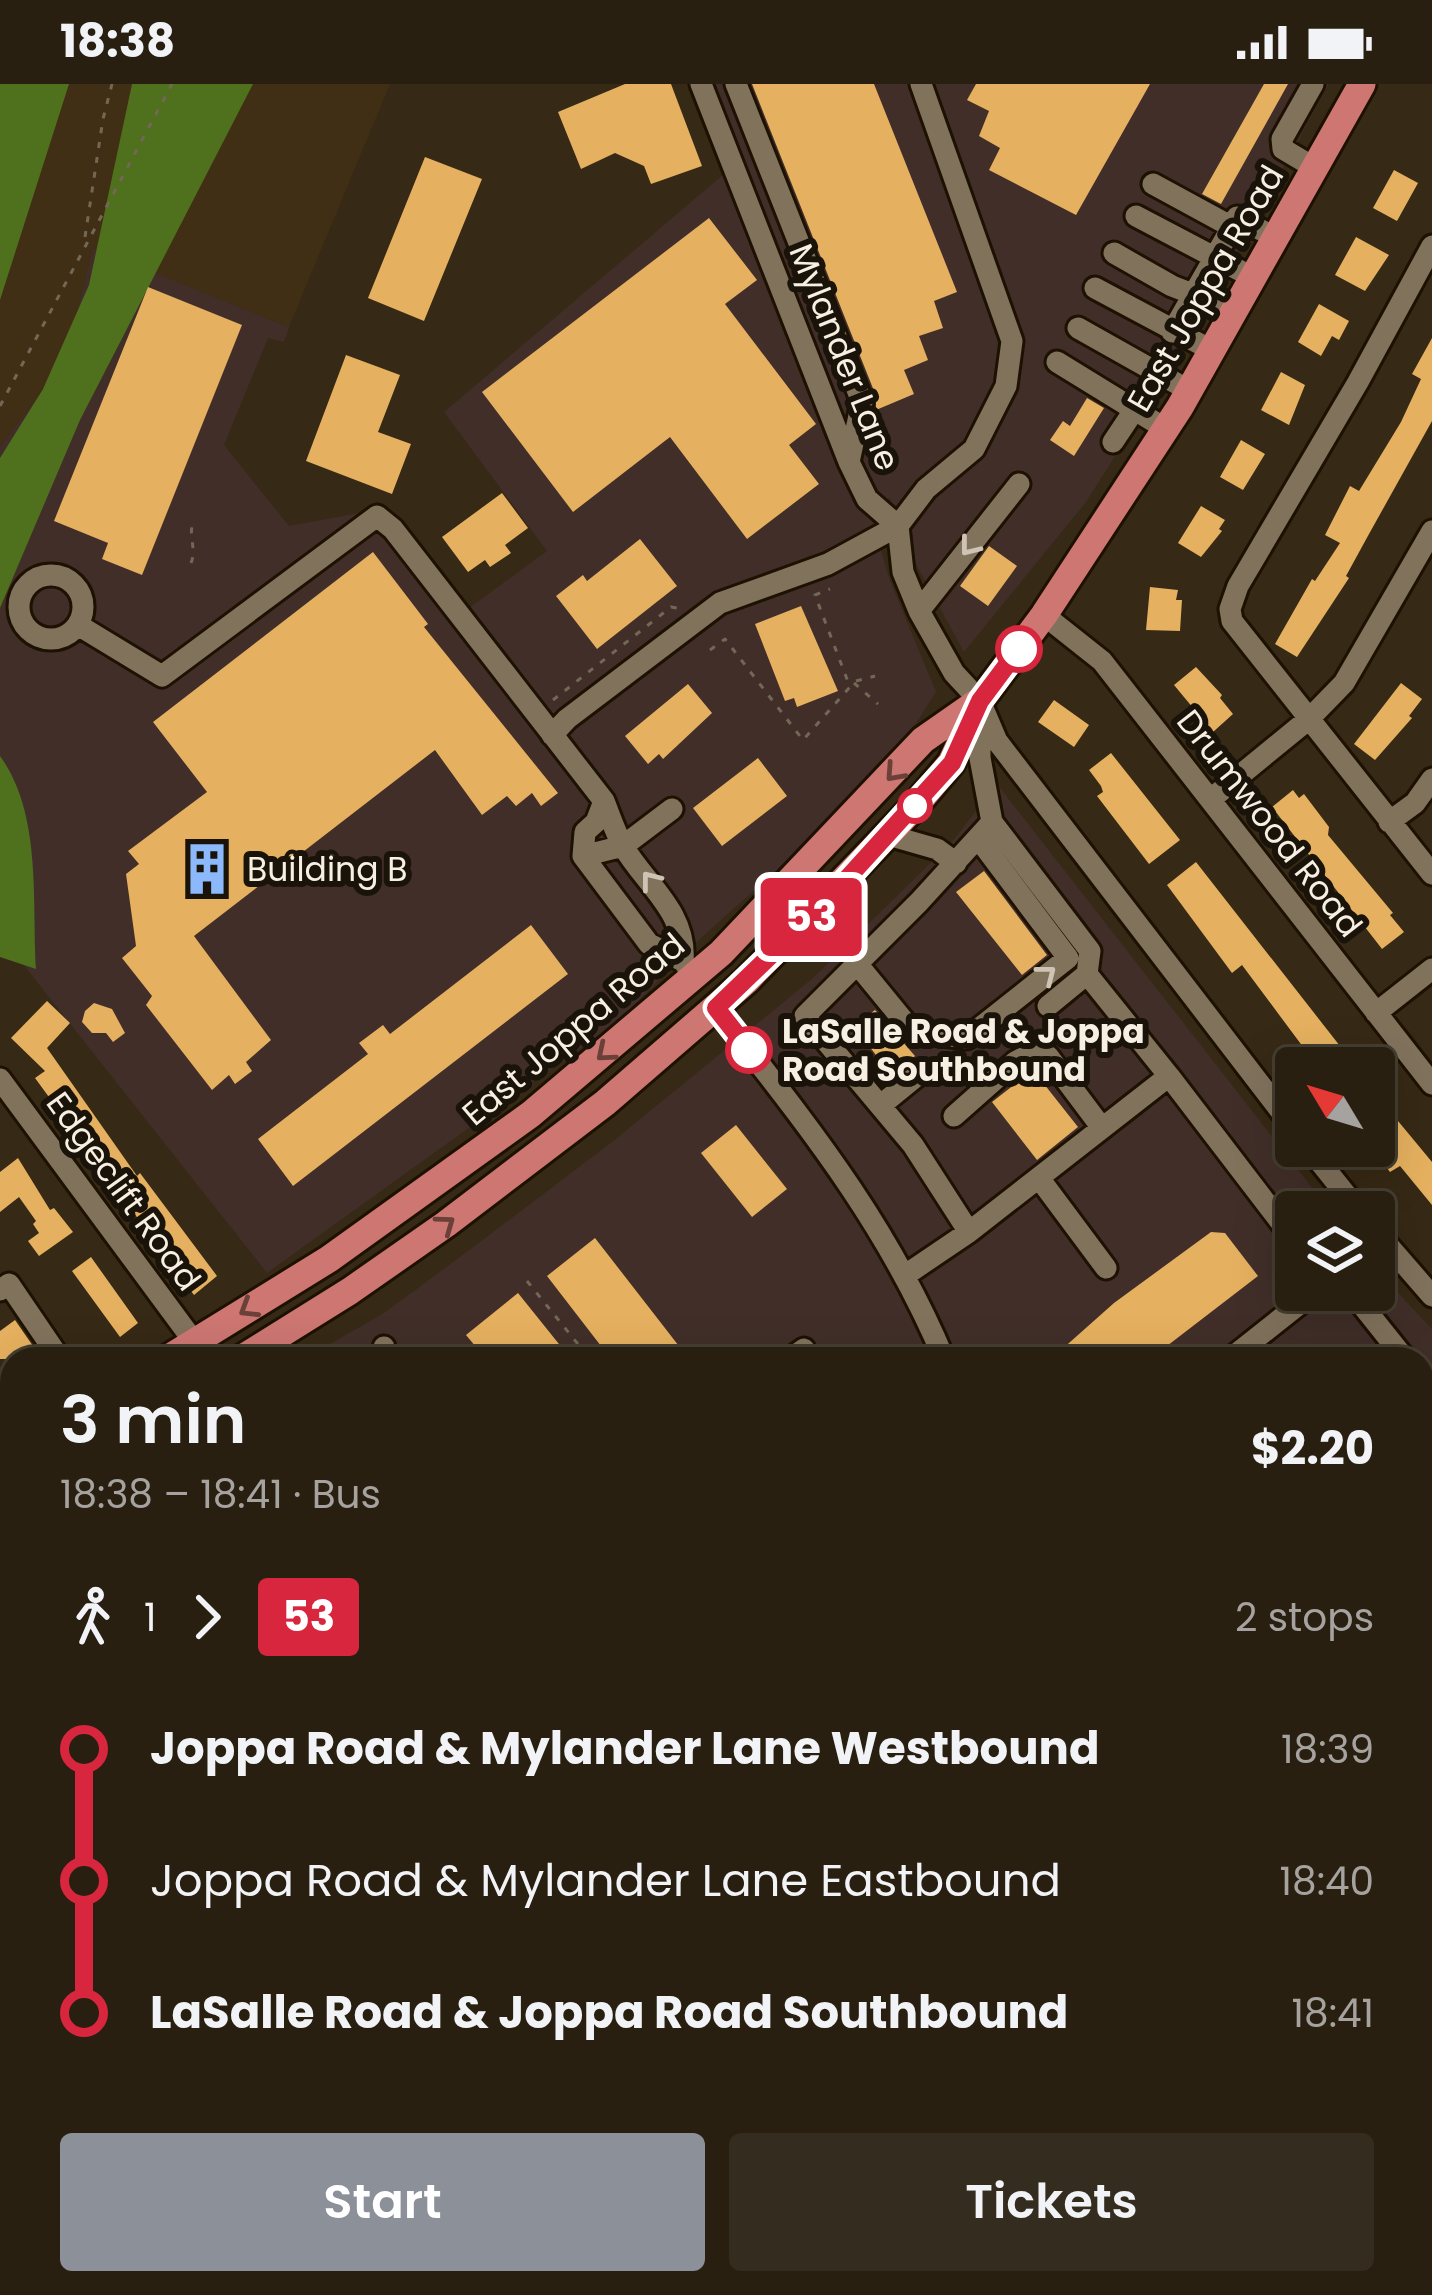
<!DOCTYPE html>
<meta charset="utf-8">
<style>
:root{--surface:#281f10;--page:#342c1e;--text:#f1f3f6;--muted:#a5a29f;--line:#443d30;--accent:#8c9099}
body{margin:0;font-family:Poppins,sans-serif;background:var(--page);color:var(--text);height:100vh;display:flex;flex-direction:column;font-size:45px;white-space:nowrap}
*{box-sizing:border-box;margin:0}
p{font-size:39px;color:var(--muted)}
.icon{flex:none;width:66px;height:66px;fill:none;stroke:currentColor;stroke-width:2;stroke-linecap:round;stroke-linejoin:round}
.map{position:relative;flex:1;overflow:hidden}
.details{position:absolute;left:0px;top:1263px;width:1434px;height:948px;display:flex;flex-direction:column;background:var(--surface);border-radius:36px 36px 0 0;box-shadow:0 12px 48px #0002,0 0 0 3px var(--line)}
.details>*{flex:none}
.badge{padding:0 24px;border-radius:9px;font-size:42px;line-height:78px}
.needle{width:78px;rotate:308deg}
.tools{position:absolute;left:1275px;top:963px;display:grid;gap:24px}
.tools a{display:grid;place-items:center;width:120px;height:120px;border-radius:12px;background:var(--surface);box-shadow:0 12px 48px #0002,0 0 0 3px var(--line);font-size:60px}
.map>.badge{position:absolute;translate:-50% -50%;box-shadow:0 0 0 6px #fff}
.legs{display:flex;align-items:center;gap:18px;height:132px;padding:0 60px;font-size:39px}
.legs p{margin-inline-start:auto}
.headline{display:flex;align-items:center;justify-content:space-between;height:204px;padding:0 60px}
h1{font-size:66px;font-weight:600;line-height:90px}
.primary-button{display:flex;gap:24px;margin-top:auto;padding:24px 60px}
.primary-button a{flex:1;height:138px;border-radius:12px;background:var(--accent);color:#fff;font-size:48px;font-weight:600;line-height:138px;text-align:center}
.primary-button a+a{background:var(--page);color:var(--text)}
ul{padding:0 60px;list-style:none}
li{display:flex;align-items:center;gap:42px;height:132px;font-size:45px}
li i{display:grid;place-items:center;width:18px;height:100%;margin:0 15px;background:currentColor}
li i::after{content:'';width:30px;height:30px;margin:-15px;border:9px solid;border-radius:50%;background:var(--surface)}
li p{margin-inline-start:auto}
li:first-child i{background:linear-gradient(#0000 50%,currentColor 0)}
li:last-child i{background:linear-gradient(currentColor 50%,#0000 0)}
.status{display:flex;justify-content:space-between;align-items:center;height:84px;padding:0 60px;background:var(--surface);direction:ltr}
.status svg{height:33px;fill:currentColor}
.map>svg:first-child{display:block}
.commercial{fill:#412e29}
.built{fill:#402f14}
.green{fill:#2c4302}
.forest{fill:#4f701c}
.building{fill:#e5b05f}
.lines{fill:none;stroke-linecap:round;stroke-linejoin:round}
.minor-casing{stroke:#1d1101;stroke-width:27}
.major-casing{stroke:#1d1101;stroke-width:33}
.path{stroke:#736756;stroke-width:3;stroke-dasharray:6 9;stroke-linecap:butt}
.minor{stroke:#81725c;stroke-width:21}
.major{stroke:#cd7672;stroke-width:27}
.oneway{stroke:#cec3b4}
.oneway2{stroke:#6a4039}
.line-1-casing{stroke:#fff;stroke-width:27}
.line-1{stroke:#d7263d;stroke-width:18}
.stop-1-dot{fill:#fff;stroke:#d7263d;stroke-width:6}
.labels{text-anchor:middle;stroke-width:12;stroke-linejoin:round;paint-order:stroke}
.street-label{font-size:33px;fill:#f8efe3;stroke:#19130a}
.poi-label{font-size:33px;fill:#f8efe3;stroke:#19130a;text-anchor:start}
.stop-label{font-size:33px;font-weight:bold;fill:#f8efe3;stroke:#19130a;text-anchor:start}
</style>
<div class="status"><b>18:38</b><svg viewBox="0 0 49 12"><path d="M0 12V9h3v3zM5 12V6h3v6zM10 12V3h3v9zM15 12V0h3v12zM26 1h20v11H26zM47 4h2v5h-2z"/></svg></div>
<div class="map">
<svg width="1432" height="2211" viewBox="0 0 1432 2211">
<rect width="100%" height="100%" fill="#362915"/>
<path class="commercial" d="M700,0H1329L1188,258L1086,418L964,568L916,480L890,414L870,429L889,494L936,608L917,638L807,759L701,854L619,936L267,1189L0,851V362L64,278L93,163L289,243L284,258L268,254L224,361L289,442L370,427L454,535L547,467L444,328L731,84Z
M997,700L1331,1128H1296V1206H1374V1183L1432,1245V1471L1422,1480V1275H304L384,1229L468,1167L612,1058L812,895L952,758Z
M12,1441V2199H742L733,2211H0V1446Z"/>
<path class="built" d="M42,0H390L289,243L93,164L64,278L0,362V105Z"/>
<path class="green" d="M898,2199H1232L1238,2211H893Z"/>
<path class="forest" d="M0,0H69L0,216Z
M132,0H253L80,336L0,524V374L43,305L89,201Z
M0,672C42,730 32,816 36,885L0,873Z"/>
<path class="building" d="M625,0H671L702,82L651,100L644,82L615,69L581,85L558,28Z
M752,0H874L957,208L934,217L943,244L919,252L928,276L904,286L914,310L876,326V312Z
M976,0H1150L1076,131L989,86L1000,64L979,52L989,27L967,16Z
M1264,0H1288L1221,120L1202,110Z
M425,73L482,95L424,237L368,214Z
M1394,86L1418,99L1397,137L1373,124Z
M709,134L757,196L725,220L816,340L789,361L819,400L747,455L670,353L573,428L482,308Z
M1356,153L1389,171L1365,207L1335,191Z
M148,203L242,241L142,491L102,475L108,459L54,437Z
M1319,220L1349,237L1339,256L1332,252L1321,272L1298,258Z
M1432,254V337L1369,450L1346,492L1349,494L1297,573L1275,560L1312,495L1315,497L1340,459L1325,451L1350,402L1359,407L1401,338L1421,295L1412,290Z
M346,271L400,291L378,348L411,360L392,410L306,377Z
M1281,288L1305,301L1289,341L1261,326Z
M1087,314L1104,324L1074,372L1050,356L1063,337L1070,342Z
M1241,356L1265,370L1243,406L1220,393Z
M502,409L528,444L505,461L511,469L490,483L485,476L468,488L442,453Z
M1201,422L1225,436L1219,445L1222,447L1201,473L1178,459Z
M640,455L677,502L597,565L556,512L583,491L587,497Z
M989,462L1017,482L988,522L960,502Z
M373,468L428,540L424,543L558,709L541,722L532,709L516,722L507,712L482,731L435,666L194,852L271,956L246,978L252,987L235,1000L229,991L212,1006L146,921L152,912L122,874L136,862L126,790L139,780L128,767L207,708L153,638Z
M1150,503L1178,506L1176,516H1182L1180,547L1146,546Z
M801,522L838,607L797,623L794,614L785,617L755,540Z
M1196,583L1222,611L1220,614L1233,630L1213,648L1174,601Z
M1401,599L1422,615L1409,632L1412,634L1375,676L1354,660Z
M688,600L712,629L663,675L659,670L648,680L625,652Z
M1054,616L1089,641L1074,663L1038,638Z
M1111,669L1180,756L1149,780L1097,712L1103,708L1101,702L1089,686Z
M758,674L787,712L722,762L693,724Z
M1293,706L1299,714L1304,710L1329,743L1328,751L1393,829L1390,831L1404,848L1382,865L1272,723Z
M1196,778L1347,971L1332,984H1323L1314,973L1312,975L1242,881L1232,889L1167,801Z
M984,787L1047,871L1022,891L956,808Z
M531,841L568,890L293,1102L258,1055L368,970L359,959L383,941L390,950Z
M47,917L70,939L47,964L137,1092L140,1089L217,1192L194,1211L35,994L45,987L11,954Z
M94,919L112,925L125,949L113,958L106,949H92L82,938L85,927Z
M875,926L915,972L891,991L854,942Z
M1033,986L1078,1043L1037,1076L992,1018Z
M1374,1008L1432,1078V1121L1400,1082L1390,1088L1374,1067Z
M736,1041L787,1105L752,1133L701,1069Z
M18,1074L50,1126L54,1124L73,1148L39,1172L28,1157L39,1149L33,1140L36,1137L19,1113L0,1128V1088Z
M1211,1148L1225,1149L1258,1192L1150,1275H1051L1114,1219Z
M595,1154L689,1275H611L547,1192Z
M91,1173L138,1239L120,1253L72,1187Z
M518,1209L571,1275H486L466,1251Z
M15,1236L42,1275H0V1247Z"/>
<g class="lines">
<g class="minor-casing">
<path id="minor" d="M701,0L849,378L867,415L898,442L903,488L919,527L954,589L980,617L997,657L1296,1047
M736,0L862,318L849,378
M1313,0L1282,55L1283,65L1315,84
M1153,100L1232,143L1237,133L1276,154
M1136,132L1254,194
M1432,162L1358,298L1238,502L1230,525L1232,537L1432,790
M1114,169L1172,202L1236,227
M1095,204L1213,267
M1078,244L1190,307
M1172,248L1232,143
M1057,278L1166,345
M1113,358L1135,325
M19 523a32 32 0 1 1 64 0a32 32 0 1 1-64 0Z
M919,527L1019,400
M1044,531L1102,577L1432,1000
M78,541L162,592L377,432L393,445L604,717C610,732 615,748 623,762C645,800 687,828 683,877
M980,629V674L992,738L1090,867L1087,890L1048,922
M552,651L567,635L720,519L828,480L898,442L926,405L974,365L1006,302L1012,257L921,0
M1211,715L1310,634L1344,599L1432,447
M604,717L596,738L585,748L583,772L649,860L683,877L690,887
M1389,738L1415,719L1432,695
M888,751L937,765L956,779
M583,772L623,762L672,725
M858,881L912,947L967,954L1068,874L978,754
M716,924C807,1041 886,1137 944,1275
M1376,929L1432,885
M1169,992L1296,1158
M0,995L195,1259
M881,1021L919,990
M954,1032L1015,978L1034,968L1048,972L1102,1044
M1307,1062L1360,1128
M1039,1094L1106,1184
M1374,1145L1432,1212
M969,1148L913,1061L805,932L919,818L992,738
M907,1190L969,1148L1169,992L1087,890
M0,1206L9,1200L60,1275
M1350,1206L1405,1275
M384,1263L385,1275
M790,1275L804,1265
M1230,1275L1317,1206
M1422,1297L1432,1310
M1422,1419L1432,1405
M1422,1488L1432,1479
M1422,1653L1432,1645
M1422,1687L1432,1679
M0,1724L12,1692
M1422,1845L1432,1837
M1422,1999L1432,2040
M1422,2191L1432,2189
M486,2199L495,2211
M1336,2209L1383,2199
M713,2211L722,2199
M766,2211L776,2199
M814,2211L824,2199"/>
</g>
<g class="major-casing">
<path id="major" d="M167,1275L329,1175L531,1030L721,869L923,656L976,619
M241,1275L350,1207L446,1140L605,1019L746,897L915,722L951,679L980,617L1044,531L1180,323L1362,0
M0,1366L12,1359
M0,1409L12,1402"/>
</g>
<path class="path" d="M85,153L103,35L112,0
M0,322L172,0
M191,479C197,464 188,454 193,438
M710,566L725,555L803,656L850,603L815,511L830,505
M856,597L875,592
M854,599L878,620
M553,616L671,523L677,524
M527,1197L590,1275"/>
<use href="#minor" class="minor"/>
<use href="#major" class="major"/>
</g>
<defs><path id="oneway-chevron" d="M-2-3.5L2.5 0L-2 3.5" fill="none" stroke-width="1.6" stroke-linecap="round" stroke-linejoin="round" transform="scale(3)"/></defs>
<g class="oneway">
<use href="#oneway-chevron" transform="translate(969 463) rotate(128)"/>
<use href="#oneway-chevron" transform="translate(650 796) rotate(-128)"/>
<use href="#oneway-chevron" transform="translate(1047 890) rotate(-38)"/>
</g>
<g class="oneway2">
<use href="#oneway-chevron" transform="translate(894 689) rotate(132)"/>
<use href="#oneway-chevron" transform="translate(605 969) rotate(140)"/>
<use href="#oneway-chevron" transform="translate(446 1140) rotate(-36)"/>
<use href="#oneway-chevron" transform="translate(248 1225) rotate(148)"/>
</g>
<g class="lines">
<g class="line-1-casing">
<path id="line-1" d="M749,966L716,924L823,821L952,679L980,617L1019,565"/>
</g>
<use href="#line-1" class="line-1"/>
</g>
<defs>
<g id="building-bare" transform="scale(4.14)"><path d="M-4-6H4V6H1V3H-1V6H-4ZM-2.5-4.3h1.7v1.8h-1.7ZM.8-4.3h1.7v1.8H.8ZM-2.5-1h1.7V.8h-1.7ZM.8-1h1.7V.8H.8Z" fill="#8bb9fc" stroke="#19130a" stroke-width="2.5" paint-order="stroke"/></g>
</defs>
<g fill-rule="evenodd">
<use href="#building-bare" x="207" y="785"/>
</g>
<g class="stop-1-dot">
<circle cx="1019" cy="565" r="21"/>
<circle cx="915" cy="722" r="15"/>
<circle cx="749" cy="966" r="21"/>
</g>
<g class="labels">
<g class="street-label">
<text transform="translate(1205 204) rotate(-60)" y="12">East Joppa Road</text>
<text transform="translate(845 273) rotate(68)" y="12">Mylander Lane</text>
<text transform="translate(1270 739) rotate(52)" y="12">Drumwood Road</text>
<text transform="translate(573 945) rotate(-40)" y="12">East Joppa Road</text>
<text transform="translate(124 1107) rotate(54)" y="12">Edgeclift Road</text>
</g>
<g class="poi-label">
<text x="247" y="797">Building B</text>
</g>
<g class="stop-label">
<text x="782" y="959">LaSalle Road &amp; Joppa<tspan x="782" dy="38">Road Southbound</tspan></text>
</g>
</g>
</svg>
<div class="tools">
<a><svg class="needle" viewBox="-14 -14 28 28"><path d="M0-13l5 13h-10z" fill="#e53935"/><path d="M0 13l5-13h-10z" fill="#a5a29f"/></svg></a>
<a><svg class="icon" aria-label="layers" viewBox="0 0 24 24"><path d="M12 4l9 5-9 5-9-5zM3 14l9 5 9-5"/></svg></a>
</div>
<b class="badge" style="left:811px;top:833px;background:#d7263d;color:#fff">53</b>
<section class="details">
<div class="headline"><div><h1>3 min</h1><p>18:38 – 18:41 · Bus</p></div><b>$2.20</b></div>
<div class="legs"><svg class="icon" aria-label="walk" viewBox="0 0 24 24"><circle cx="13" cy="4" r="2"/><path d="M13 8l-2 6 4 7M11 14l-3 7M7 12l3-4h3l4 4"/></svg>1<svg class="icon" aria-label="forward" viewBox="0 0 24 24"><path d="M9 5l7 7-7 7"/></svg><b class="badge" style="background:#d7263d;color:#fff">53</b><p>2 stops</p></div>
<ul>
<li><i style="color:#d7263d"></i><b>Joppa Road &amp; Mylander Lane Westbound</b><p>18:39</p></li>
<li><i style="color:#d7263d"></i><span>Joppa Road &amp; Mylander Lane Eastbound</span><p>18:40</p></li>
<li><i style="color:#d7263d"></i><b>LaSalle Road &amp; Joppa Road Southbound</b><p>18:41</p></li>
</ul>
<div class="primary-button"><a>Start</a><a>Tickets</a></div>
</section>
</div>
